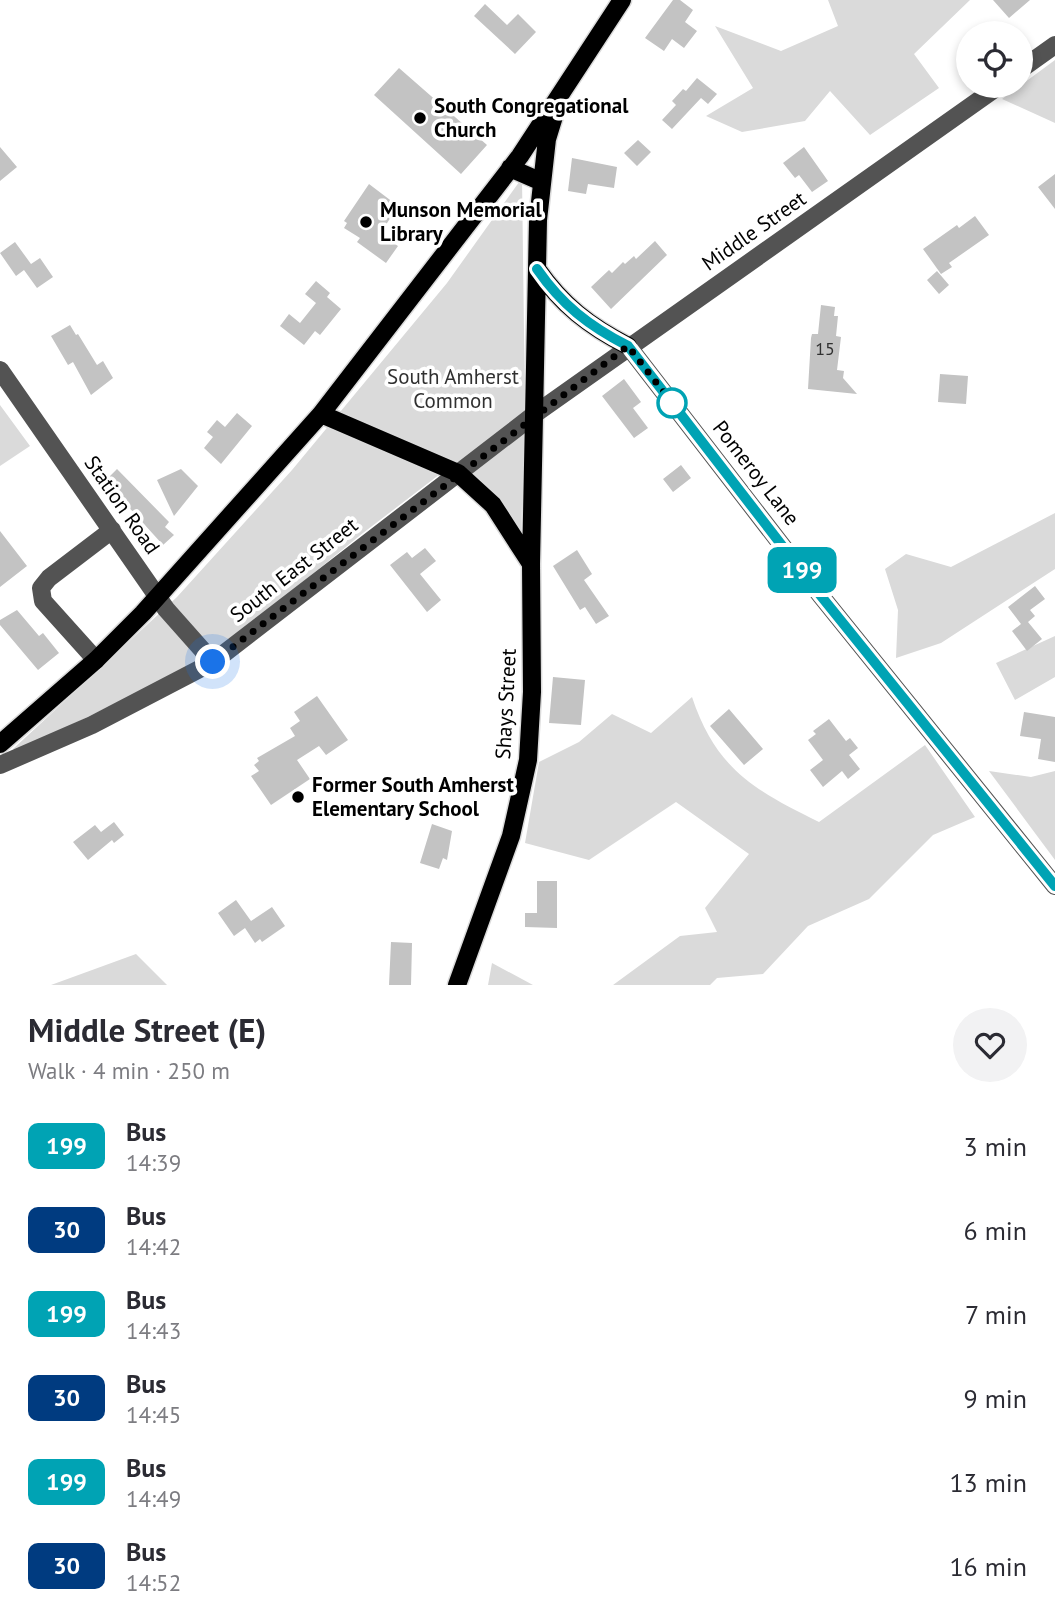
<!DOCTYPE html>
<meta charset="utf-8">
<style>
:root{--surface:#fff;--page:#f2f2f3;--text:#2b2b33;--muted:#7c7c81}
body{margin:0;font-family:"PT Sans",sans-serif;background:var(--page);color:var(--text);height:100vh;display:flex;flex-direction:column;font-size:26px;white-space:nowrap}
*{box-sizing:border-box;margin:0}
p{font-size:23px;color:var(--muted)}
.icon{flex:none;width:38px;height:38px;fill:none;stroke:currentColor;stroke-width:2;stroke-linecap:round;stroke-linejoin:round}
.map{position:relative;height:985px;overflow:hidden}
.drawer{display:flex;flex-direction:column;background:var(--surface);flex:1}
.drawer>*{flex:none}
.badge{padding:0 14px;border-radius:10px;font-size:24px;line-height:46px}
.tools{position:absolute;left:956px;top:21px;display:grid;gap:14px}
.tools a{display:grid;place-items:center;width:77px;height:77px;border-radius:50%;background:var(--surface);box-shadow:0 4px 10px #0003;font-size:35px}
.you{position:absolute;width:35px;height:35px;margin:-18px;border:5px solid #fff;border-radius:50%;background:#1a73e8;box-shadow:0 0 0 10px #1a73e833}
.map>.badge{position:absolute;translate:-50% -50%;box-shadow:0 0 0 4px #fff}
.round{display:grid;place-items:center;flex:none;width:74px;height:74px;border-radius:37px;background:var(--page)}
.summary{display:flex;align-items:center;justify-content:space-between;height:119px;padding:0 28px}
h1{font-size:33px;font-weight:600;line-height:52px}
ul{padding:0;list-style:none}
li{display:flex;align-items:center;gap:21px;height:84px;padding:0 28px}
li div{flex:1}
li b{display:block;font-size:26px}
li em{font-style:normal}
li .badge{min-width:77px;font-weight:700;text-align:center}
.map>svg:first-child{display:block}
.green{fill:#dadada}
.building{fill:#c3c3c3}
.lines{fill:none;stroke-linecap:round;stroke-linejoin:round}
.major-casing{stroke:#dbdbdb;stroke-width:21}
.minor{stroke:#535353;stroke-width:18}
.major{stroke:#000;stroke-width:18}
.line-casing{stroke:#fff;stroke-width:16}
.line{stroke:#00a3b4;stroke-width:10}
.walk{stroke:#000;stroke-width:7;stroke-dasharray:0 12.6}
.poi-dot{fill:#000;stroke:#fff;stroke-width:2.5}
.stop-dot{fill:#fff;stroke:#00a3b4;stroke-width:3.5}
.labels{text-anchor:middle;stroke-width:7;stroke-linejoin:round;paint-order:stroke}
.number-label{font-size:18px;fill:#313131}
.poi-label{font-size:21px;font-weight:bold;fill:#000;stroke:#fff;text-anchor:start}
.street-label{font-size:21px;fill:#000;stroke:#fff}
.park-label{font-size:21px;fill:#313131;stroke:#fff}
</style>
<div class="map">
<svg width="1055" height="985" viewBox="0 0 1055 985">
<rect width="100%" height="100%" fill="#fff"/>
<path class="green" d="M828,0H970L914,54L939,88L870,135L830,91L805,121L742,132L706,116L753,88L715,26L781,51L838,26Z
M1055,60V123L1002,99Z
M522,178L525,410L521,535L476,478L457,461L363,533L208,659L19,750L13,749L177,597L292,470L447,283Z
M0,405L30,446L0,466Z
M1055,513V569L941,643L896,658L898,610L885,569L906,554L951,567Z
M1055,636V677L1015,700L996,663Z
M692,697C716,769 754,790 819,822L925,745L975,817L933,835L869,899L808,926L763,974L717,978L710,985H613L680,936L717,932L705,908L749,854L676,802L589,860L525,843L539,762L579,742L612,714L651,733Z
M989,771L1031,777L1055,771V860Z
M136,954L167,985H51Z
M492,963L533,985H488Z"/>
<path class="building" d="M673,0H680L693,10L685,22L697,31L684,48L672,39L664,51L645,38Z
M993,0H1030L1009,18Z
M485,4L507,25L518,14L536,32L515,54L474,16Z
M399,68L487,145L461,174L374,95Z
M697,78L717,94L708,104L701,98L672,129L662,120L676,105L672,101L683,89L686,91Z
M638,140L651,152L637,166L624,153Z
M0,147L17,167L0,181Z
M804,147L828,181L812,192L799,175L795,178L783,163Z
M572,158L617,167L614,188L588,184L586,194L568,191Z
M1055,174V209L1038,187Z
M369,184L398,206L380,234L398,246L386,263L357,242L360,238L344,228L347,223L344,221Z
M975,216L989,235L949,263L952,267L941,274L923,249L957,225L959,228Z
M655,241L667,255L611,309L591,287L609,270L612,273L623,262L625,264L634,256L636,259Z
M15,242L31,264L40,258L53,277L37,288L24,270L16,276L0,253Z
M937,271L949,285L939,294L927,280Z
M316,281L330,293L327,297L341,309L320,335L315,331L304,345L280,326L289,314L300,323L316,303L305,294Z
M821,305L835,307L834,316H838L836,336L841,337L837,370L844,371L843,378L857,394L808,389L811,338L812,334H818Z
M70,325L76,335L78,334L97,365L103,361L113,378L91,395L73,362L68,365L51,336Z
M940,374L968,376L966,404L938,402Z
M624,379L641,402L633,408L648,428L634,438L602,396Z
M237,413L252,426L221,464L204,448L213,437L207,432L217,420L225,427Z
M681,465L691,478L673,492L663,479Z
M117,469L169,522L165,527L174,535L163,545L105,481Z
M181,469L198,486L174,516L157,480Z
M0,531L27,566L0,587Z
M425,548L436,561L420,574L441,600L427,612L390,565L407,552L412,558Z
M577,550L592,574L584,580L609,616L596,624L585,607L580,610L553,566Z
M1035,586L1045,599L1030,610L1035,616L1028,622L1042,639L1027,651L1012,631L1021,624L1008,607Z
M17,610L39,636L43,633L59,653L38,670L0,625V620Z
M553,677L585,680L581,725L549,723Z
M317,696L348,740L326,755L319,746L297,760L310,779L271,805L251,776L259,771L254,765L259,761L257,758L295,736L290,728L300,721L294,712Z
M729,709L763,749L744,765L710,726Z
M1024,712L1055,717V762L1038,759L1041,739L1020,736Z
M829,719L846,741L850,738L858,748L849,755L860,769L848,779L842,771L823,787L810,770L823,760L808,740L816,734L813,731Z
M114,822L124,835L114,843L112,840L88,860L73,842L95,825L101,832Z
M432,824L452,831L447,860L443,858L439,869L420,863Z
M537,881H557V928L525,927V913H537Z
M236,900L251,921L272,907L285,926L262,942L260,939L255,943L245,928L234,936L218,913Z
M391,942L412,943L411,985H389Z"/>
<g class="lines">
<g class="major-casing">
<path id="major" d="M510,168L542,182
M537,269C562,305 589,326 628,346
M321,414L458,473L493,505L531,564
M0,744L96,660L143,613L321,414L520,156L622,0
M457,985L511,836L528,760L532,692L531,564L538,220L547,139L555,113"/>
</g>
<path class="minor" d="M1020,70L1055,45
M628,346L821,596L1055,886
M0,370L166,609L213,662
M96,660L43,601L41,588L49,578L112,530
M0,765L92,725L213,662L535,414L999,86"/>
<use href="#major" class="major"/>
</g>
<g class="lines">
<g class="line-casing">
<path id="line" d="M537,269C562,305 589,326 628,346L821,596L1055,886"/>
</g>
<use href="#line" class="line"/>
<path class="walk" d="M213,662L628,346L676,408L672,403"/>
</g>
<g class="poi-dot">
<circle cx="420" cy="118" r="7"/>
<circle cx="366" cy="222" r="7"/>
<circle cx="298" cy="797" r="7"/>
</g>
<circle class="stop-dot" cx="672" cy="403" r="14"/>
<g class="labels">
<g class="number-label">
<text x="825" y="355">15</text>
</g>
<g class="poi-label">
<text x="434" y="113">South Congregational<tspan x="434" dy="24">Church</tspan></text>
<text x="380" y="217">Munson Memorial<tspan x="380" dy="24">Library</tspan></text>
<text x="312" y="792">Former South Amherst<tspan x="312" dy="24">Elementary School</tspan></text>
</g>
<g class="street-label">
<text transform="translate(754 231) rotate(-35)" y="7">Middle Street</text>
<text transform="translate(756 473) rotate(52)" y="7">Pomeroy Lane</text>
<text transform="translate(122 505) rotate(55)" y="7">Station Road</text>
<text transform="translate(294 570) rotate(-38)" y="7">South East Street</text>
<text transform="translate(506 704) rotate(-87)" y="7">Shays Street</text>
</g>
<g class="park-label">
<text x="453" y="384">South Amherst<tspan x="453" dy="24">Common</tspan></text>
</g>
</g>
</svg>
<div class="tools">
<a><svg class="icon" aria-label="locate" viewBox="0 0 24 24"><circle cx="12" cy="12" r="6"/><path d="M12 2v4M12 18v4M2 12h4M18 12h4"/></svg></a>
</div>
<div class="you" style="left:213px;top:662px"></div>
<b class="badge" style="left:802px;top:570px;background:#00a3b4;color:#fff">199</b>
</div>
<section class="drawer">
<div class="summary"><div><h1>Middle Street (E)</h1><p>Walk · 4 min · 250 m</p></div><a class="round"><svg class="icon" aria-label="heart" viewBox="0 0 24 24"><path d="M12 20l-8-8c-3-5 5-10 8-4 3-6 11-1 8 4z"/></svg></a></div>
<ul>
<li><span class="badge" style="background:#00a3b4;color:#fff">199</span><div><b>Bus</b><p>14:39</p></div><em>3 min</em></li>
<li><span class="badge" style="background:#003b80;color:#fff">30</span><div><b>Bus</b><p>14:42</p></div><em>6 min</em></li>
<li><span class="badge" style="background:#00a3b4;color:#fff">199</span><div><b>Bus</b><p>14:43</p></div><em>7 min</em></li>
<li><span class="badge" style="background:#003b80;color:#fff">30</span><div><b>Bus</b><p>14:45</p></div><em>9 min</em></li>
<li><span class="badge" style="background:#00a3b4;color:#fff">199</span><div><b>Bus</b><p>14:49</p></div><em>13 min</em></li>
<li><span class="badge" style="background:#003b80;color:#fff">30</span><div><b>Bus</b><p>14:52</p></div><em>16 min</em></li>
</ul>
</section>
